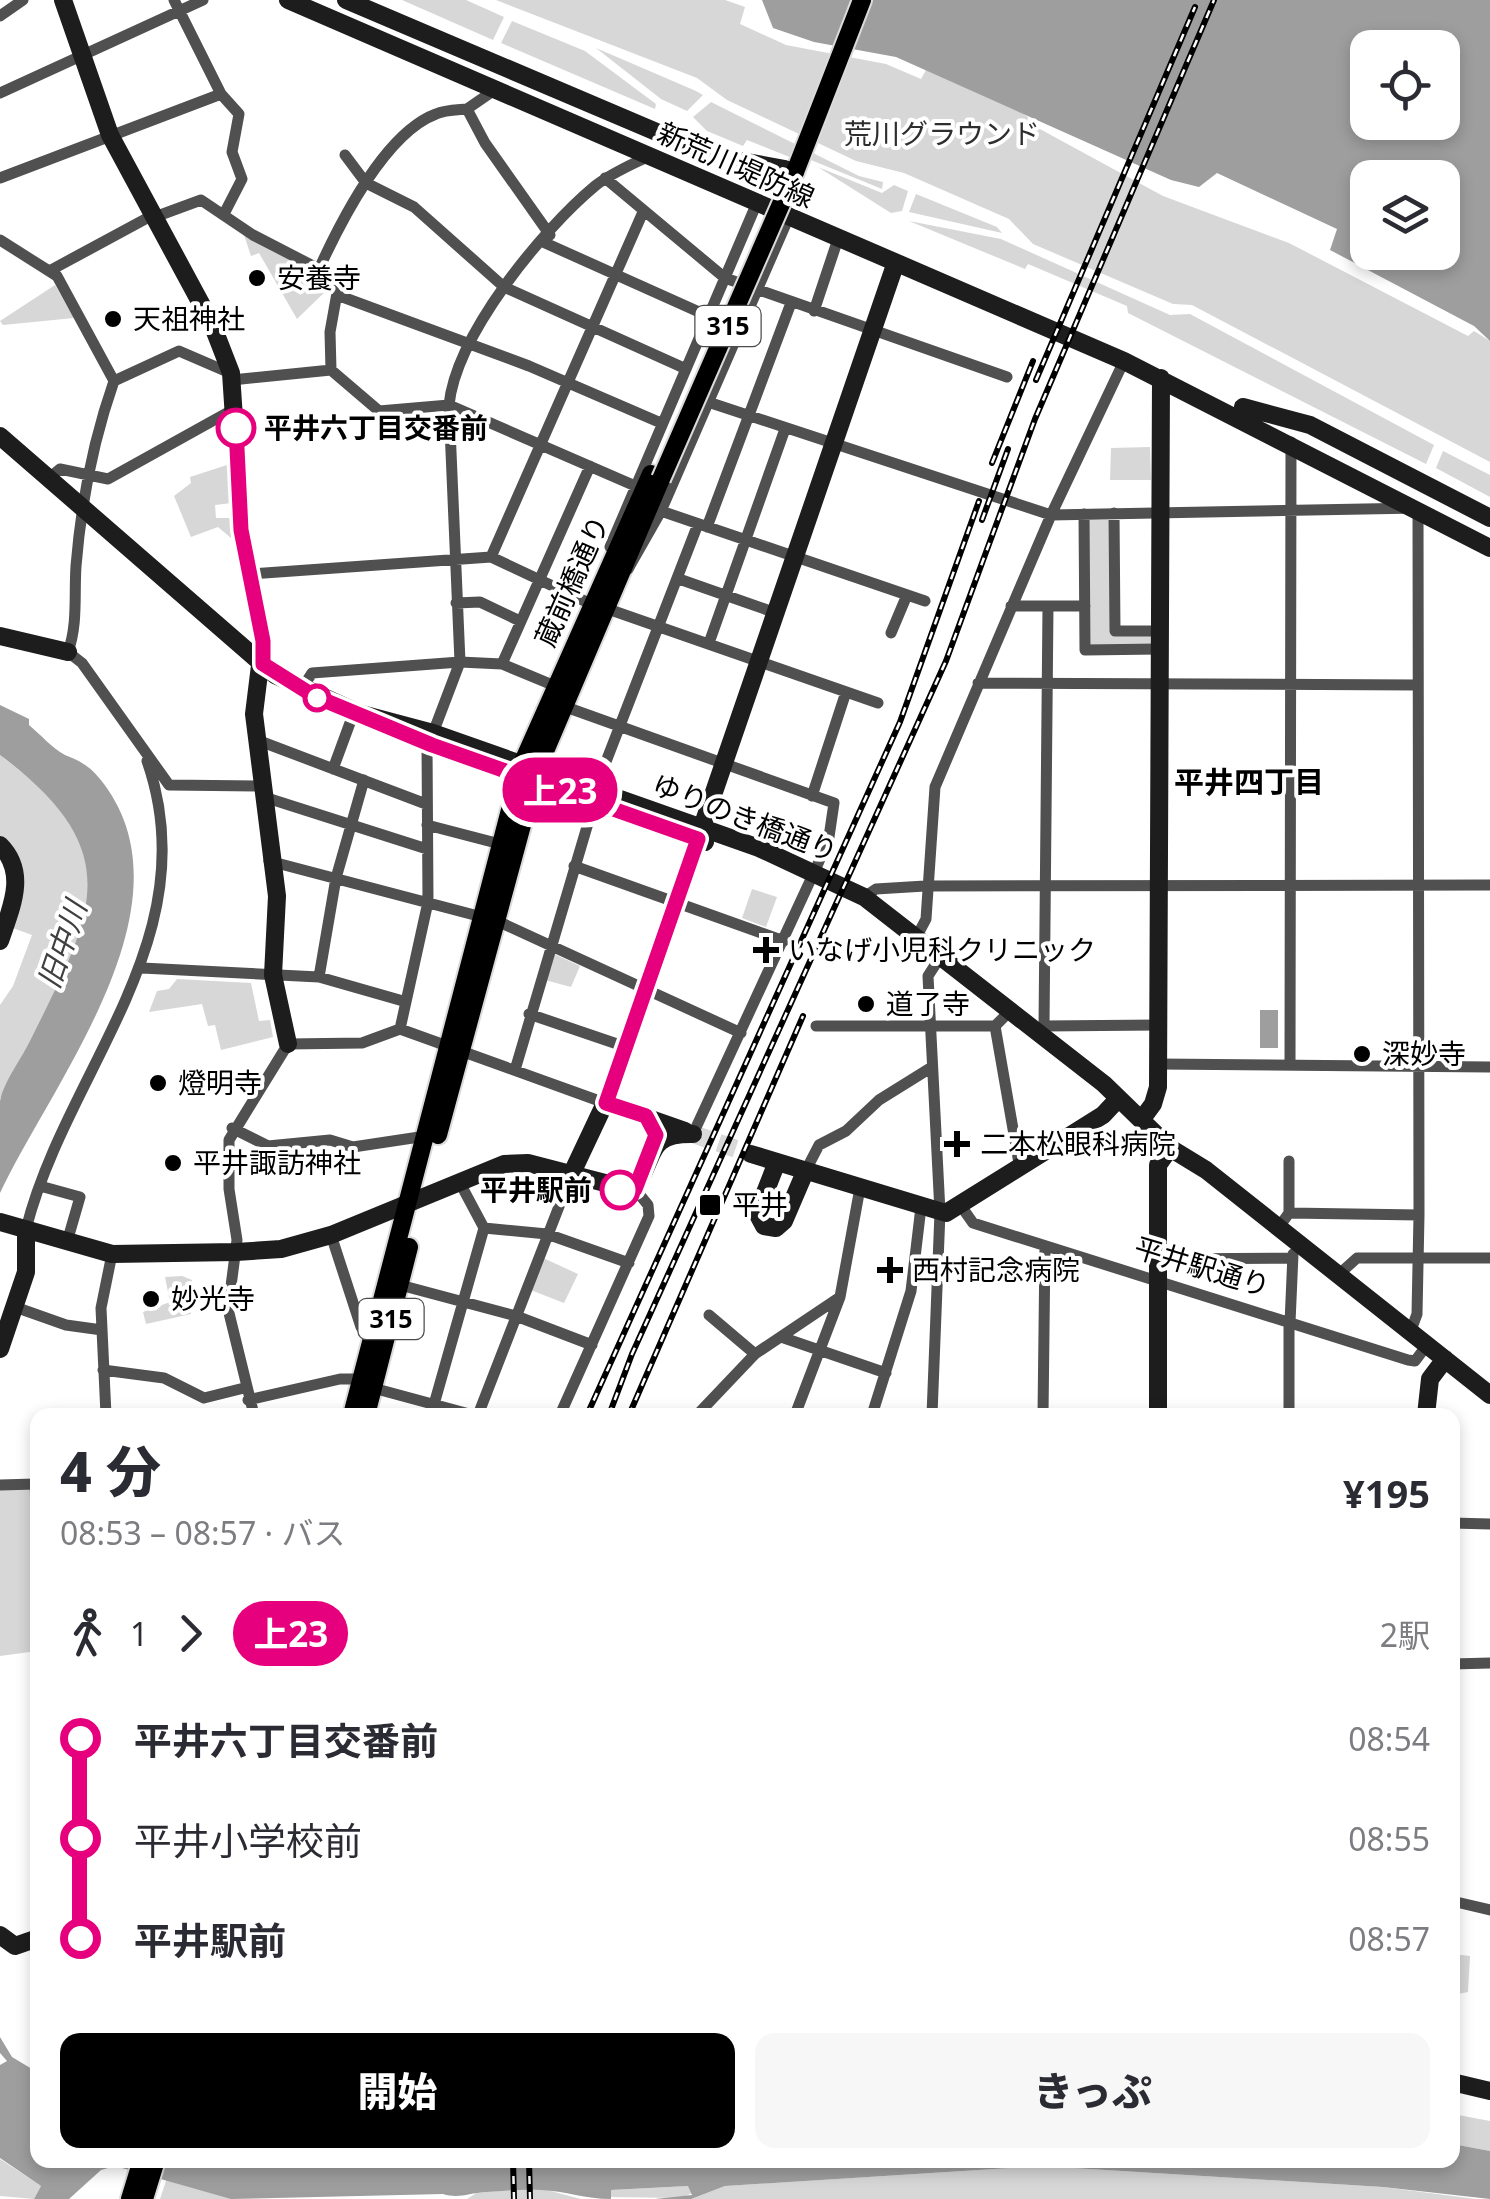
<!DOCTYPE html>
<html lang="ja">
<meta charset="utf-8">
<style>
:root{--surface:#fff;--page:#f7f7f7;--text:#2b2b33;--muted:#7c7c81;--accent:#000}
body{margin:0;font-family:"Noto Sans","Noto Sans JP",sans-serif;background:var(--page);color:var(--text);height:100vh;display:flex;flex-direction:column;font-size:38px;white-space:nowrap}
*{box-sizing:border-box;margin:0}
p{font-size:32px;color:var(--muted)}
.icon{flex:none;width:55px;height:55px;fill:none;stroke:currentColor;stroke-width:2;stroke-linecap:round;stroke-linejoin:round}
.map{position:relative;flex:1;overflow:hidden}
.details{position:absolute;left:30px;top:1408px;width:1430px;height:760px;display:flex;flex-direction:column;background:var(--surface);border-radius:20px;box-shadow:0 5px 15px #0003}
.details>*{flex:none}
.badge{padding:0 20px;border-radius:32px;font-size:35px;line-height:65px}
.controls{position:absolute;left:1350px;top:30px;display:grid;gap:20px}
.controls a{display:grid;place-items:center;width:110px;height:110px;border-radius:20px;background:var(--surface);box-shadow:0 5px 15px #0003;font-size:50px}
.map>.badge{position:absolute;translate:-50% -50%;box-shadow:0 0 0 5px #fff}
.legs{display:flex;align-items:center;gap:15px;height:110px;padding:0 30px;font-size:32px}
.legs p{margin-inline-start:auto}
.headline{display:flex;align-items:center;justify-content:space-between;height:170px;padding:0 30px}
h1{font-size:55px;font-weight:800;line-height:75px}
.button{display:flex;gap:20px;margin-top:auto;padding:20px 30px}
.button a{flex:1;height:115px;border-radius:20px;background:var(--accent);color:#fff;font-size:40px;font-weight:800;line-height:115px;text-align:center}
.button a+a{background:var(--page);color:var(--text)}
ul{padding:0 30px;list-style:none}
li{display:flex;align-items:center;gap:35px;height:100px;font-size:38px}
li i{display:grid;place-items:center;width:15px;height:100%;margin:0 12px;background:currentColor}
li i::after{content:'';width:25px;height:25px;margin:-12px;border:8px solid;border-radius:50%;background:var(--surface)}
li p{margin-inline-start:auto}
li:first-child i{background:linear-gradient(#0000 50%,currentColor 0)}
li:last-child i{background:linear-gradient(currentColor 50%,#0000 0)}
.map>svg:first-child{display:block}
.green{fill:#d7d7d7}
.water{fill:#9e9e9e;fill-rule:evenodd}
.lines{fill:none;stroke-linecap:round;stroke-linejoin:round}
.secondary-tunnel{stroke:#d9d9d9;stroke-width:18;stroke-dasharray:18 9;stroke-linecap:butt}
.primary-casing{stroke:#dbdbdb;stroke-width:22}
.street{stroke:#505050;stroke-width:11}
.secondary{stroke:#1d1d1d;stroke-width:18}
.primary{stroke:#000;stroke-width:18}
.rail-casing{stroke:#000;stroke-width:6}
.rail{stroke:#fff;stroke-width:2.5;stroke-dasharray:8;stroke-linecap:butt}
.primary-bridge-casing{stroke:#dbdbdb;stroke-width:22;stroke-linecap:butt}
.primary-bridge{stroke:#000;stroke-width:18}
.line-1-casing{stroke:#fff;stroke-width:22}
.line-1{stroke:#e6007e;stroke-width:15}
.poi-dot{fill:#000;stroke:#fff;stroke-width:4}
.stop-1-dot{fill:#fff;stroke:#e6007e;stroke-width:5}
.labels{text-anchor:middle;stroke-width:8;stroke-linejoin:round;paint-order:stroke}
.shield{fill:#fff;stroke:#4c4c4c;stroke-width:2.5}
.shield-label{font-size:25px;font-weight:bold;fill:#000}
.park-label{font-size:28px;fill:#2e2e2e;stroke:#fff}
.street-label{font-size:28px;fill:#000;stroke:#fff}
.poi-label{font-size:28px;fill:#000;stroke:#fff;text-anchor:start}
.stop-label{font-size:28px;font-weight:bold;fill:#000;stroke:#fff;text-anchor:start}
.neighbourhood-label{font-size:30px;font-weight:bold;fill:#000;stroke:#fff}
.water-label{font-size:30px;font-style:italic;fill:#3f3f3f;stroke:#fff}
</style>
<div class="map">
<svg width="1490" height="2199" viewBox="0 0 1490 2199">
<rect width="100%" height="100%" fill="#fff"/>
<path class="green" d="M402,0H466L504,17L493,40Z
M496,0H725L745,7L740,24L786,45L886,64L921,79L926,70L1017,110L1028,117L1027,122L1163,196L1289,243L1468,336L1474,331L1490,341V462L1192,305L1173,304L1033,244L1009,219L904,173L856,161L727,100L697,78Z
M512,21L585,51L656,104L655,109L501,43Z
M596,48L696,91L703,95L687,111L661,99Z
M711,102L859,176L883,182L882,189L811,160L807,164L747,140L743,146L707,131L693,117Z
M818,167L882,193L894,185L908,191L902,211L891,213Z
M916,194L997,227L1002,233L909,212Z
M909,221L1001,239L1170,315L1190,314L1434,445L1426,464L1128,313L1127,306L1028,264L1025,269Z
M244,235L315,273L330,287L297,319L259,253L251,256Z
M55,285L74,318L3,325L0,321Z
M1150,447L1151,480H1110L1111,448Z
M1443,451L1490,475V497L1436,468Z
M230,464L232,503L215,505L216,518H231V538L218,527L191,537L174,496L191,483L190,477Z
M1089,520H1112L1113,633L1152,635L1154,645H1088Z
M0,755C35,783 82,817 89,866C99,936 33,1038 0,1099V1005L13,986L32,935L10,927L15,852L0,836Z
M752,889L777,897L766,927L742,918Z
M554,954L580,966L571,987L545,980Z
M177,979L251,983L259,1021L270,1020L273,1037L221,1050L215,1025L208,1026L202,1004L149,1012L157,991L169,989Z
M541,1257L578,1274L564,1303L528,1289Z
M182,1276L192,1280L191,1314L146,1324L143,1312L170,1302L165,1277Z
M26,1488L30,1491L31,1550L37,1554V1651L0,1656V1490Z
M1453,1954L1470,1956L1468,1992L1453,1995Z
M1453,2114L1490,2121V2151L1453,2144Z
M0,2159L41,2186L34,2199L0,2196Z
M1041,2166L1383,2187L1476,2199H691L725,2186Z
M167,2178L224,2194L231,2199H160Z
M688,2186L694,2192L682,2198L608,2197L611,2190Z
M543,2189L581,2199H467L478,2192Z"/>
<path class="water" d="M762,0H1490V341L1474,326L1330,250L1337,229L1217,173L1199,187L1171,180L896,57L814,42L773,28ZM1368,48H1442V122H1368ZM1368,178H1442V252H1368Z
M0,705L29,719V725C40,734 53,749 65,755C78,760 90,766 100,779C199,901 54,1079 0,1193C0,1164 0,1129 0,1101C4,1081 22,1058 31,1039C93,914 130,852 0,755Z
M1260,1010H1278V1048H1260Z
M0,2037L12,2057L37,2072L38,2160H1452L1453,2144L1490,2151V2199L1383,2187L1041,2166L725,2186L691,2199H655L692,2195L688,2186L611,2190V2199C586,2199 565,2191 541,2190C523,2189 504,2191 486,2192C468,2193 459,2199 443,2194L231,2199L115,2166L101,2170L69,2199H34L41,2186L0,2158V2065L7,2061L0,2053Z"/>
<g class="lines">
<path class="secondary-tunnel" d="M693,1134L751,1154"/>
<g class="primary-casing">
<path id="primary" d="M795,172L862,0
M438,1135L537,770L661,479
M352,1415L522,764L651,474
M366,1415L409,1247
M130,2199L142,2160
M144,2199L156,2160"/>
</g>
<path class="street" d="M0,16L23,0
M496,89L467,109L485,143L550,235
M0,93L203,0
M221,94L239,114L232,152L242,179L225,212
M345,155L366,183L414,207L504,287L684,368
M0,178L221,94L174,0
M605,178L725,278L1007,377
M152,218L201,200L253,235L319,269
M0,240L57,276L114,381
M543,242L708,316
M51,270L151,216
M337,295L529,366L661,423
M814,311L838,239
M331,370L330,332L339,282L319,269C340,223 385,133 436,114C445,110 457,110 467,109
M230,373L179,351L114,381C94,438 81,505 76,566C74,595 78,624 68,652L82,663L169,785L262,786
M232,380L331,370L379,411L449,405L633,485
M708,402L1051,515L1418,508L1419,1215L1417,1314L1410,1333
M48,479L60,469L108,479L234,409
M661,511L925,601
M1114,513L1115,631H1159
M1084,514L1085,650L1159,649
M707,527L791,303
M610,547L756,205
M491,557L643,212
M628,569L661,511L788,219
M249,574L491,557L591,604
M679,579L776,613
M456,603L480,602L520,621
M1011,606H1085
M605,608L878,703
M891,633L907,595
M709,643L785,429
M502,664L590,466
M978,683L1418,685
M301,690L312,673L460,662L502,664L555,686
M563,706L834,803L829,837L815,871
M433,733L460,662L449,405C456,335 542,230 595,186C611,173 631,165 649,156
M257,740L426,804
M333,769L354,712
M595,790L698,524
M812,796L846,692
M264,797L427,849
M427,825L500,844
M269,861L482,917
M574,866L784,941
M864,897L876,889L925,886L1490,885
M495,920L741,1033
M917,936L926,919L935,787L1051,515L1124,361
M142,968L319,977L403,1001
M319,977L336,878L364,780
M529,1014L626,1047
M1005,1016L995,1026L1020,1169
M816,1026H995
M1044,1026L1159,1025
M400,1029L428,902L427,743
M1040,1033L1044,1026L1048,606
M1159,1064L1490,1067
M1290,1065L1291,442
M515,1070L594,803
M232,1128L268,1146L330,1140L353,1147L426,1136
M693,1134L810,881
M805,1172L819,1145L846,1131L879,1100L932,1067
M40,1186L80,1197L67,1242
M961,1206L973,1223L1408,1360L1415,1361L1427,1345
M1289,1213V1161
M1279,1227L1289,1213L1419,1215
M484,1228L547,1234L629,1263
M26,1229C66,1070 209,938 147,761
M331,1235L361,1327L372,1339
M1158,1259L1290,1258
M1338,1275L1357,1258H1490
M400,1285L516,1316L592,1345
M15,1307L66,1325L102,1330
M709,1315L755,1354
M1290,1323L1293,1254
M781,1337L886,1373
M103,1370L164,1378L204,1398L244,1388
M373,1388L473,1415
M248,1400L340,1379H362
M106,1415L101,1308L112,1254
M254,1415L228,1309L237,1240L229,1189V1140L288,1044L362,1043L400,1029L605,1103
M431,1415L484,1228L460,1183
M478,1415L572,1173
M560,1415L649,1216L648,1205L635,1189
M697,1415L755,1354L840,1297L860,1188
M795,1415L840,1297
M872,1415L911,1291L921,1207
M932,1415L940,1212L928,976L937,962
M1043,1415L1045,1246
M1289,1415V1323
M0,1485L35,1484L38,1550
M1452,1523L1490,1524
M1452,1664L1490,1663
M1452,1901L1490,1910"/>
<path class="secondary" d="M63,0L110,135L212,324L231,373L242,539L263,641L254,714L277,896L273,975L288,1044
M288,0L1124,361L1490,548
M346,0L713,156L785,169
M1243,407L1310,425L1490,518
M0,436L275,675L363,715
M0,636L68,652
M354,712L433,733L759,848L864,897L1104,1084L1170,1148L1206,1170L1490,1395
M607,807L705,842
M0,845C28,873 11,908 0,941
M605,1103L685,1131
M1142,1119L1153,1104L1158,1087L1161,378
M751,1154L946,1213L1103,1115L1118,1099
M777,1162L757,1213L764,1226L776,1228L784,1221L805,1172
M572,1173L605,1103L646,990L895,265
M0,1222L112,1254L236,1252L281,1249L331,1235L504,1164L528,1163L632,1190C658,1161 642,1133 693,1134
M0,1349L26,1272V1229
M1158,1415V1165L1170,1148
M1426,1415L1430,1379L1445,1359
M0,1935L15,1946L38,1938
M1452,2082L1490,2091"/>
<use href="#primary" class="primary"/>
<g class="rail-casing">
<path id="rail" d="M1036,380L1195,7
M992,463L1033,361
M982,520L1008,449
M587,1415L900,722L979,501
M609,1415L632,1354L946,661L1035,419L1214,0
M629,1415L803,1016
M513,2160L514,2199
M529,2160L530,2199"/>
</g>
<use href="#rail" class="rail"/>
<g class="primary-bridge-casing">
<path id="primary-bridge" d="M661,479L795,172"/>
</g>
<use href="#primary-bridge" class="primary-bridge"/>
</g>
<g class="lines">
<g class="line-1-casing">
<path id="line-1" d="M236,428L241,530L263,641V664L314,696L432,745L698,839L606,1103L646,1116L656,1135L635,1189L620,1190"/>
</g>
<use href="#line-1" class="line-1"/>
</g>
<g class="poi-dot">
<circle cx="257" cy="278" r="10"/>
<circle cx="113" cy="319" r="10"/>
<path d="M761 935h10v10h10v10h-10v10h-10v-10h-10v-10h10z"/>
<circle cx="866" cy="1004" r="10"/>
<circle cx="1362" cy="1054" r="10"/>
<circle cx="158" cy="1083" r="10"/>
<path d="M952 1129h10v10h10v10h-10v10h-10v-10h-10v-10h10z"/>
<circle cx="173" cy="1163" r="10"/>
<rect x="698" y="1193" width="24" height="24" rx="5"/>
<path d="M885 1255h10v10h10v10h-10v10h-10v-10h-10v-10h10z"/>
<circle cx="151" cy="1299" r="10"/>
</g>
<g class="stop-1-dot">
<circle cx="236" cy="428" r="18"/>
<circle cx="317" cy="698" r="12"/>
<circle cx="620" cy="1190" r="18"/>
</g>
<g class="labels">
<g class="shield">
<rect x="695.5" y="306" width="65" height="40" rx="8"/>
<rect x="358.5" y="1299" width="65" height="40" rx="8"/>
</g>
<g class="shield-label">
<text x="728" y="335">315</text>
<text x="391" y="1328">315</text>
</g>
<g class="park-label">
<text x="942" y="144">荒川グラウンド</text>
</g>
<g class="street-label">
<text transform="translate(736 165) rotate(24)" y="10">新荒川堤防線</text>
<text transform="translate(572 581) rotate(-66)" y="10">蔵前橋通り</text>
<text transform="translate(745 818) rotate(21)" y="10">ゆりのき橋通り</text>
<text transform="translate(1202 1267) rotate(17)" y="10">平井駅通り</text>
</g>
<g class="poi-label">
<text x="277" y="288">安養寺</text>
<text x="133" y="329">天祖神社</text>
<text x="788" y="960">いなげ小児科クリニック</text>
<text x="886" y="1014">道了寺</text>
<text x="1382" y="1064">深妙寺</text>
<text x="178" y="1093">燈明寺</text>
<text x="980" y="1154">二本松眼科病院</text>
<text x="193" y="1173">平井諏訪神社</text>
<text x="732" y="1215">平井</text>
<text x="912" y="1280">西村記念病院</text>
<text x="171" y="1309">妙光寺</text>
</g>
<g class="stop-label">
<text x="264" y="438">平井六丁目交番前</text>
<text x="592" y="1200" text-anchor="end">平井駅前</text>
</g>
<g class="neighbourhood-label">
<text x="1249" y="793">平井四丁目</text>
</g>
<g class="water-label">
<text transform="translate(63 945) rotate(-71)" y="10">旧中川</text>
</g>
</g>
</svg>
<div class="controls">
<a><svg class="icon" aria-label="locate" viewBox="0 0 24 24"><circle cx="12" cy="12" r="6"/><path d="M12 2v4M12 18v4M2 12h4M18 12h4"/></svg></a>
<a><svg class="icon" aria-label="layers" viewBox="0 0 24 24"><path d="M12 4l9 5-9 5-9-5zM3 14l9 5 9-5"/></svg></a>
</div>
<b class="badge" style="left:560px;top:790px;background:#e6007e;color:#fff">上23</b>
<section class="details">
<div class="headline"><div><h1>4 分</h1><p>08:53 – 08:57 · バス</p></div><b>¥195</b></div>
<div class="legs"><svg class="icon" aria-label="walk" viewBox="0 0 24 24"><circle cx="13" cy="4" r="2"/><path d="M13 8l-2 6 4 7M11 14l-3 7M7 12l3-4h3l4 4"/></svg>1<svg class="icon" aria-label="forward" viewBox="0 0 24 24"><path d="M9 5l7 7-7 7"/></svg><b class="badge" style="background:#e6007e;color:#fff">上23</b><p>2駅</p></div>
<ul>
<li><i style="color:#e6007e"></i><b>平井六丁目交番前</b><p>08:54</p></li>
<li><i style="color:#e6007e"></i><span>平井小学校前</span><p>08:55</p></li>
<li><i style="color:#e6007e"></i><b>平井駅前</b><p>08:57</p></li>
</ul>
<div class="button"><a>開始</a><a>きっぷ</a></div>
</section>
</div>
